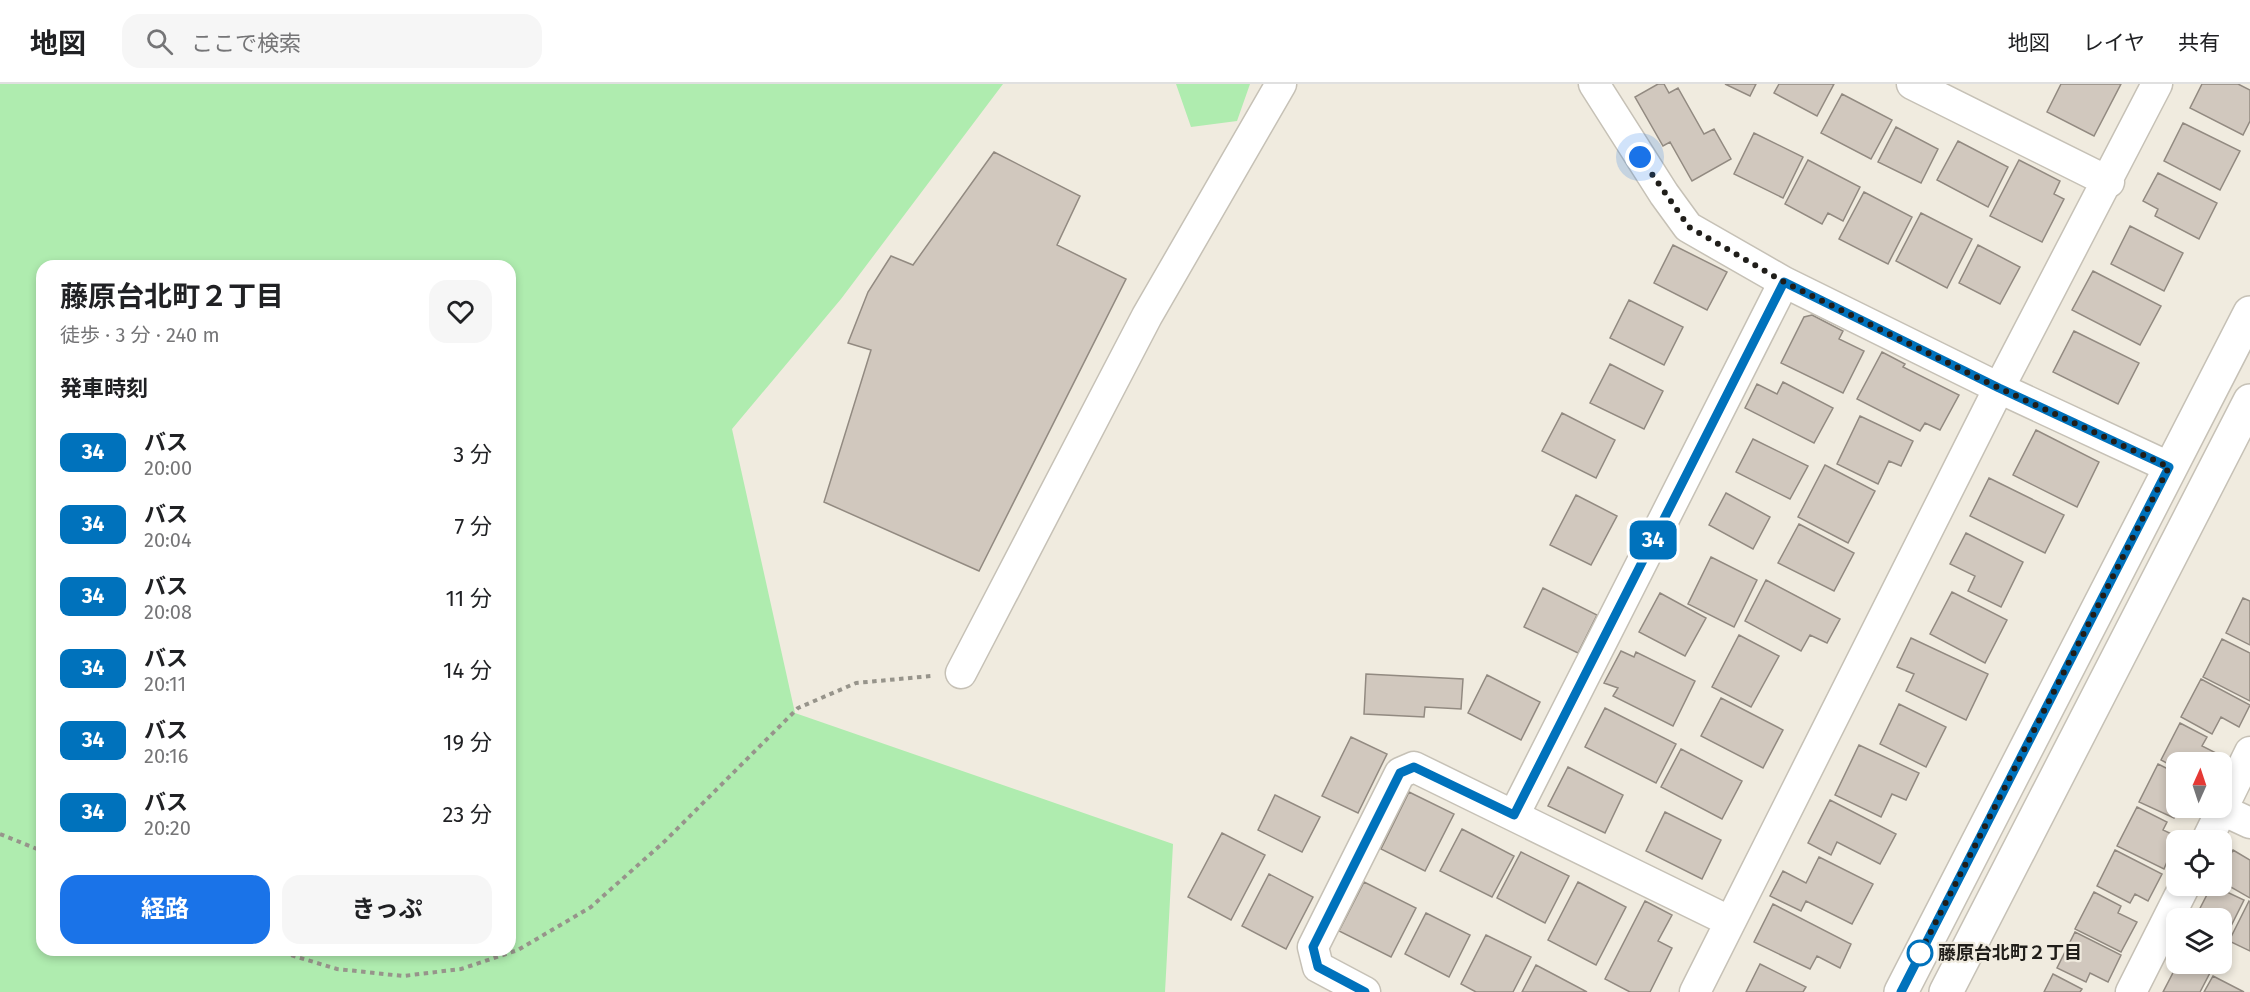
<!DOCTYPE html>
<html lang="ja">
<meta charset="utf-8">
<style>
:root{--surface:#fff;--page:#f6f6f6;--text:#202124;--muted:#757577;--line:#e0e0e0;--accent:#1a73e8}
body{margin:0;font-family:"Fira Sans","Noto Sans JP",sans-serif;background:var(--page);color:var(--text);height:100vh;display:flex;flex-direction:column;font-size:22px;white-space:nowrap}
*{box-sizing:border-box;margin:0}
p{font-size:20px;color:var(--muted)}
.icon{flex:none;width:33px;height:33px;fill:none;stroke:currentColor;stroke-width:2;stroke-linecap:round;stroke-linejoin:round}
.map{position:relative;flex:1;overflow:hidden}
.drawer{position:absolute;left:36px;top:176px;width:480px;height:696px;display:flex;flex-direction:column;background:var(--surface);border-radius:18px;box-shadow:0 3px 9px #0003}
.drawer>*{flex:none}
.badge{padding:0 12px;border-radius:9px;font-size:21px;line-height:39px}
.needle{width:39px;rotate:3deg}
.controls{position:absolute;left:2166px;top:668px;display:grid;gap:12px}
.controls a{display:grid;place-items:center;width:66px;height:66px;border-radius:12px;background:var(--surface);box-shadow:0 3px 9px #0003;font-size:30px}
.you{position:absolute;width:30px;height:30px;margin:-15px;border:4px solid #fff;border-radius:50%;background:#1a73e8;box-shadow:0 0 0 9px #1a73e833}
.map>.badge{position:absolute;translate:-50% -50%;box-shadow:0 0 0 3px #fff}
h2{padding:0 24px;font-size:22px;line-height:54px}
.round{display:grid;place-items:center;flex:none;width:63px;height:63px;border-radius:18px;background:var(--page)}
.headline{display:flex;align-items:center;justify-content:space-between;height:102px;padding:0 24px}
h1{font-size:28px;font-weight:700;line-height:45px}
.primary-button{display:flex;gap:12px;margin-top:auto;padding:12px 24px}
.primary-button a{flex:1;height:69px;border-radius:18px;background:var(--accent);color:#fff;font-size:24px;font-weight:700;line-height:69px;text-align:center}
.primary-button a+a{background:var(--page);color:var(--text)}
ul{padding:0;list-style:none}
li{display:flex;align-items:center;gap:18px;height:72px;padding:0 24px}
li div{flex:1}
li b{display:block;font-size:22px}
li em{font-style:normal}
li .badge{min-width:66px;font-weight:700;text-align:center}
header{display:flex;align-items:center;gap:36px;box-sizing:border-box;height:84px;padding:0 30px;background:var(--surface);border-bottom:2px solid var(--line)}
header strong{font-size:28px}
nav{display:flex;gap:33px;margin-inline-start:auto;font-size:21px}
.search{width:420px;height:54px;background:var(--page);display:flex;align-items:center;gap:15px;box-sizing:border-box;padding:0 21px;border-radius:18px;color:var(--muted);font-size:22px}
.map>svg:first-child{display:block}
.green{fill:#afecaf;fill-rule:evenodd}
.building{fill:#d1c8be;stroke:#928a81;stroke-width:1.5}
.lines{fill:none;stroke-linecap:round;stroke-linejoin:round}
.minor-casing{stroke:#c6c1b6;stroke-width:33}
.tertiary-casing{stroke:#c6c1b6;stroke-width:36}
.path{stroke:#97948b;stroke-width:4;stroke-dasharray:4.5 4.5;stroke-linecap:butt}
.minor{stroke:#fff;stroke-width:30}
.tertiary{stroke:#fff;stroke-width:33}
.line-casing{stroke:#fff;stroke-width:14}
.line{stroke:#0072bc;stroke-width:9}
.walk{stroke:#201e1a;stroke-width:6;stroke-dasharray:0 10.8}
.stop-dot{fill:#fff;stroke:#0072bc;stroke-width:3}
.labels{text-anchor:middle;stroke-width:4.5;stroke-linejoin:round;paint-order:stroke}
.stop-label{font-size:18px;font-weight:bold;fill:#201e1a;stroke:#f0ebdf;text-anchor:start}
</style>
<header>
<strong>地図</strong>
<div class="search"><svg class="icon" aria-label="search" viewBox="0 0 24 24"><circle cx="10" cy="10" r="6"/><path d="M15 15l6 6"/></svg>ここで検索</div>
<nav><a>地図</a><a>レイヤ</a><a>共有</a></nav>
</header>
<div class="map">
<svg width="2250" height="908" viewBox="0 0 2250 908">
<rect width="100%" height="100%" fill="#f0ebdf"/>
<path class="green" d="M0,0H1003L841,215L732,345L795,629L1173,760L1165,908H0ZM42,182H510V866H42Z
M1176,0H1250L1237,37L1191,43Z"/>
<path class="building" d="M1658,0H1664L1669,9L1678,4L1704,50L1714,45L1731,75L1692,97L1670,58L1663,62L1635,13Z
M1725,0H1756L1750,12Z
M1779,0H1834L1817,32L1774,9Z
M2061,0H2121L2094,52L2047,28Z
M2202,0H2238L2250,6V37L2243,51L2190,24Z
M1842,10L1892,36L1871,75L1821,49Z
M2183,39L2240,67L2220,106L2164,77Z
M1896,43L1938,65L1921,99L1878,78Z
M1754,49L1803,73L1783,114L1734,90Z
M1958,57L2008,83L1988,123L1937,96Z
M994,68L1080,112L1057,161L1126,195L979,487L824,418L871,266L848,259L868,208L891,172L913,181Z
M1808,76L1860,103L1843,137L1828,129L1822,140L1785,120Z
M2019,76L2060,97L2054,110L2064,115L2042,158L1990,132Z
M2158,89L2217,119L2199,155L2155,132L2158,125L2143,117Z
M1864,108L1912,133L1888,180L1839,155Z
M1921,129L1972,155L1947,204L1896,177Z
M2130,142L2183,169L2164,207L2111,180Z
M1673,161L1727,188L1707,226L1654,199Z
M1978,161L2020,183L2000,220L1959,199Z
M2093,187L2161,222L2140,261L2072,226Z
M1629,216L1683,243L1664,281L1610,254Z
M1812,231L1843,247L1839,255L1864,267L1843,309L1781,279L1804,233Z
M2074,247L2139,279L2118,320L2053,288Z
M1882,268L1905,280L1903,283L1959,311L1940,346L1925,339L1920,347L1857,315Z
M1610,280L1663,307L1644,345L1590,319Z
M1783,298L1833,324L1814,359L1745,324L1757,300L1777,310Z
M1562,329L1615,356L1596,394L1542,367Z
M1860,332L1913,357L1901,382L1889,377L1878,400L1837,380Z
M2036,346L2099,378L2077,423L2013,391Z
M1753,355L1808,382L1790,415L1736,388Z
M1825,381L1875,407L1848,459L1798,433Z
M1989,394L2064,431L2045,469L1970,432Z
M1726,409L1770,433L1753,465L1709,441Z
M1576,411L1617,432L1591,481L1550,461Z
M1799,440L1854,469L1834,507L1778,479Z
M1966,449L2023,478L2001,523L1968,507L1975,492L1950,480Z
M1711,473L1757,496L1734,543L1688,520Z
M1766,496L1840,535L1827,559L1810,551L1801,567L1745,537Z
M1543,504L1597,531L1578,569L1524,543Z
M1952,508L2007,536L1985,579L1930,550Z
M1660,509L1706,534L1685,572L1639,548Z
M2243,514L2250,517V561L2226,549Z
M1739,551L1779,572L1751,623L1712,603Z
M1911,554L1988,590L1966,636L1906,607L1914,590L1897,583Z
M2222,555L2250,569V617L2203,593Z
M1621,567L1634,573L1636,568L1695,597L1673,642L1613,612L1618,604L1604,599Z
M1366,590L1463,595L1461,625L1425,623L1424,633L1364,630Z
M1487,591L1540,618L1521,656L1468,629Z
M2201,595L2250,621L2239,643L2221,633L2212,650L2181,633Z
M1721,614L1783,646L1763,684L1701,652Z
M1899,620L1946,643L1926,683L1880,660Z
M1605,624L1676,660L1656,699L1585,663Z
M2180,639L2207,653L2202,662L2222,672L2219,678H2176V684L2161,676Z
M1351,653L1387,670L1358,729L1322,712Z
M1859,661L1919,689L1906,716L1892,710L1881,733L1835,711Z
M1681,665L1742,697L1722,735L1661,703Z
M2158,680L2176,689V723H2196L2191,733L2177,727L2174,734L2139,718Z
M1568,683L1623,711L1605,749L1548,722Z
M1409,708L1454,730L1425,787L1381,765Z
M1275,711L1320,733L1302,768L1258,746Z
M1830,716L1896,750L1880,780L1837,758L1831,771L1808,759Z
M2137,723L2167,738L2163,746L2180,754L2176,756L2164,785L2117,762Z
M1665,728L1721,756L1702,795L1646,767Z
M1462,745L1514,772L1492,813L1440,787Z
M1222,749L1265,771L1231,836L1188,813Z
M2115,766L2162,790L2148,817L2135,810L2130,819L2097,802Z
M2233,766L2250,776V814L2222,798V788Z
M1521,768L1569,792L1545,839L1497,814Z
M1819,773L1873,800L1852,840L1806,817L1801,827L1770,812L1783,787L1806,799Z
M1269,790L1313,813L1286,865L1242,842Z
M1364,798L1416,824L1391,873L1339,847Z
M1578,798L1626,823L1596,881L1548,856Z
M2212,801L2244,816L2224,856L2222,834H2195Z
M2094,808L2121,822L2118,829L2137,838L2121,868L2075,845Z
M1645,817L1672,831L1658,857L1672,864L1650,908H1630L1605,895Z
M2249,817L2250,818V867L2229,857Z
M1773,820L1851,860L1840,884L1817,872L1810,885L1754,858Z
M1426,829L1470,851L1449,893L1405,870Z
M2075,848L2121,871L2108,898L2090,889L2086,898L2057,884Z
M1486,851L1531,873L1513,908H1476L1461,900Z
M2193,879H2206L2213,883L2200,908H2163L2176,883L2188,889Z
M1760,880L1806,903L1803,908H1746Z
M1536,881L1587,908H1522Z
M2053,890L2082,905L2080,908H2044Z
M2213,892L2244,908H2204Z"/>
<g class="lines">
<g class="minor-casing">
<path id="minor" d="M1594,0L1664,110L1688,143L1784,198L1999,304L2169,383
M1912,0L2109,98
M961,589L1147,232L1281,0
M2222,726L2250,739
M1514,731L1784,198
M2207,756L2250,668
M1365,908L1318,883L1313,863L1400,689L1414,683L1729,837
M1695,908L1999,304L2157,0
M2131,908L2185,801"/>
</g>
<g class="tertiary-casing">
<path id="tertiary" d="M1901,908L2250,229
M1946,908L2250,317"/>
</g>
<path class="path" d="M0,750L42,767
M274,866L337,885L403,892L461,885L518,866L591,823L666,756L798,624L856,599L931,592"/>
<use href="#minor" class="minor"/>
<use href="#tertiary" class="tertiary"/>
</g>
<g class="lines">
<g class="line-casing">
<path id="line" d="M1365,908L1318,883L1313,863L1400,689L1414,683L1514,731L1784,198L1999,304L2169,383L1901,908"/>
</g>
<use href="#line" class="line"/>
<path class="walk" d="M1640,73L1689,143L1784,198L1999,304L2169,383L1920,869"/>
</g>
<circle class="stop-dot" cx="1920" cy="869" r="12"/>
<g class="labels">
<g class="stop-label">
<text x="1938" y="875">藤原台北町２丁目</text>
</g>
</g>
</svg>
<div class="controls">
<a><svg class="needle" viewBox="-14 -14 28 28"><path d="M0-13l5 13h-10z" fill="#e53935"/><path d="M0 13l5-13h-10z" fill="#757577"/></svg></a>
<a><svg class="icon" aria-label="locate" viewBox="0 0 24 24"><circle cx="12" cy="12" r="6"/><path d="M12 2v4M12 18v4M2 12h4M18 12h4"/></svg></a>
<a><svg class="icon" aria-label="layers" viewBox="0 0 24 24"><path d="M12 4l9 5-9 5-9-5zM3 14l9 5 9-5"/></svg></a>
</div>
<div class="you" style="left:1640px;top:73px"></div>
<b class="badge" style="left:1653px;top:456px;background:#0072bc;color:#fff">34</b>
<section class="drawer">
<div class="headline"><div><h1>藤原台北町２丁目</h1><p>徒歩 · 3 分 · 240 m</p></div><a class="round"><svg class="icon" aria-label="heart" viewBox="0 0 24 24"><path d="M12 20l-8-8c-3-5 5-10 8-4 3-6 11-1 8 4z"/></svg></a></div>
<h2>発車時刻</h2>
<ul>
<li><span class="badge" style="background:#0072bc;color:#fff">34</span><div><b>バス</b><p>20:00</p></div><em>3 分</em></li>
<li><span class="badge" style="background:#0072bc;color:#fff">34</span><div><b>バス</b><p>20:04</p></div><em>7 分</em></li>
<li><span class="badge" style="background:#0072bc;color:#fff">34</span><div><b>バス</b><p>20:08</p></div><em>11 分</em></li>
<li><span class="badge" style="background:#0072bc;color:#fff">34</span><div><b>バス</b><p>20:11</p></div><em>14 分</em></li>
<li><span class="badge" style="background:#0072bc;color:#fff">34</span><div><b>バス</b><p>20:16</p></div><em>19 分</em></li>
<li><span class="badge" style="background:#0072bc;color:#fff">34</span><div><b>バス</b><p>20:20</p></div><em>23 分</em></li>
</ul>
<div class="primary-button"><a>経路</a><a>きっぷ</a></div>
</section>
</div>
